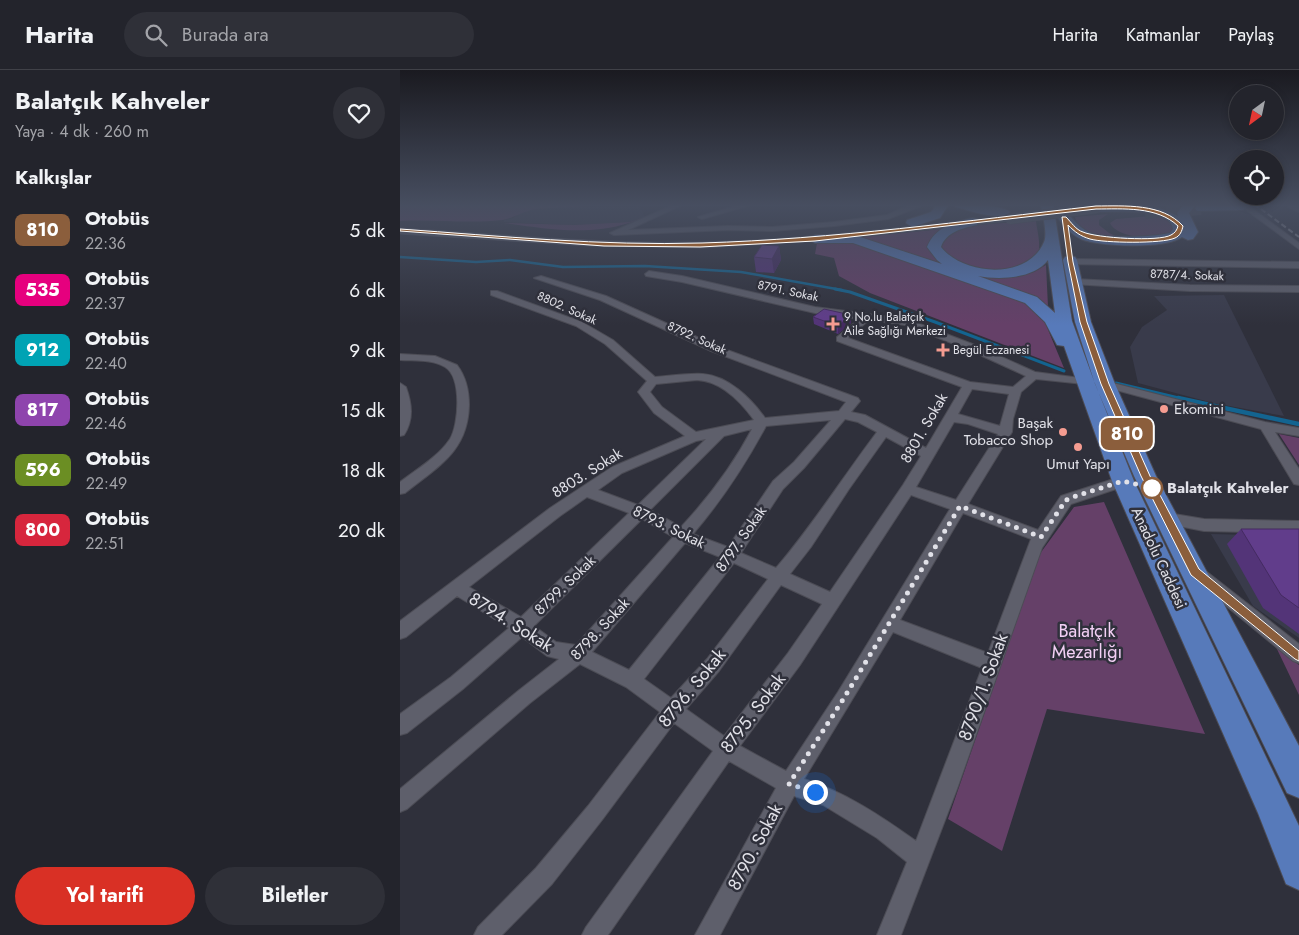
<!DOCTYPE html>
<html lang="tr">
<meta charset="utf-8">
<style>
:root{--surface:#23242c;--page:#2f3038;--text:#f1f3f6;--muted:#a3a4a9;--line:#404148;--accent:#d93025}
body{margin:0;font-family:Jost,sans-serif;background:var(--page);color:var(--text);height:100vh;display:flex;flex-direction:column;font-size:19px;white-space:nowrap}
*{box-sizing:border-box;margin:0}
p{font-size:16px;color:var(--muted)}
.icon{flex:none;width:28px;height:28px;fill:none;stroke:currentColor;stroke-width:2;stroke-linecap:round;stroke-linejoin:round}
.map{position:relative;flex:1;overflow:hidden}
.details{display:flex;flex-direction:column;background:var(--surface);width:400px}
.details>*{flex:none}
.badge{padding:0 10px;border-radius:8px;font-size:18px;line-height:32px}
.needle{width:32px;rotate:213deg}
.fabs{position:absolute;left:829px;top:15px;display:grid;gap:10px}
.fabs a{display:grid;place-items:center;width:55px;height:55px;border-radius:50%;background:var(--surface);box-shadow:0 2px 8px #0003,0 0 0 1px var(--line);font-size:25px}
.you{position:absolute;width:25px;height:25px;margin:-12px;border:4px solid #fff;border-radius:50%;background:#1a73e8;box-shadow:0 0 0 8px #1a73e833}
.map>.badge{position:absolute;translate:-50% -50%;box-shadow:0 0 0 2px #fff}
h2{padding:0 15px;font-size:19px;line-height:45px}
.round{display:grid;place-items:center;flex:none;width:52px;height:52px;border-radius:26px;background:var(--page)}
.overview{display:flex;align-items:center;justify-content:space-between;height:85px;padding:0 15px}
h1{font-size:24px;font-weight:700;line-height:38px}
.cta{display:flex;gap:10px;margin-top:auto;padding:10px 15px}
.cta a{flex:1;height:58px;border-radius:30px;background:var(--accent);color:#fff;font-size:20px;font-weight:700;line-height:58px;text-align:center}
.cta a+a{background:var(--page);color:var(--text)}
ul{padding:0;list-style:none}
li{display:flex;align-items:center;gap:15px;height:60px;padding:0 15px}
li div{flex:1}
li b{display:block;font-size:19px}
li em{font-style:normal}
li .badge{min-width:55px;font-weight:700;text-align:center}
header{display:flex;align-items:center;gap:30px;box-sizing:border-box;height:70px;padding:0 25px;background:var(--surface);border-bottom:1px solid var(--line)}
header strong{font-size:24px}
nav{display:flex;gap:28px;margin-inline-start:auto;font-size:18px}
.search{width:350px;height:45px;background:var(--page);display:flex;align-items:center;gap:12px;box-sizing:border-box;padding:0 18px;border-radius:28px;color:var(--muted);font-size:19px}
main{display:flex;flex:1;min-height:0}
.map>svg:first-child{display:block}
.built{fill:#393b4b}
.green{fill:#654068}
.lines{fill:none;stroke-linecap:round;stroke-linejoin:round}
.stream-far2{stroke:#136490;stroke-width:2.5}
.stream-far1{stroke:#136490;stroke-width:3}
.stream{stroke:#136490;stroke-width:4.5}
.trunk-tunnel{stroke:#4a4b55;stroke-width:14;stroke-dasharray:14 7;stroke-linecap:butt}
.minor-casing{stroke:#4c4c55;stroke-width:2}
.tertiary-casing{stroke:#4c4c55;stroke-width:1}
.trunk-casing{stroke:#4c4c55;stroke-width:2}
.minor{fill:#5e5f6b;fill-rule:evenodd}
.tertiary{fill:#5e5f6b;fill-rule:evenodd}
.trunk{fill:#577aba;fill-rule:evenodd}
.rail{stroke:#91929b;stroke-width:2;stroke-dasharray:5.5 3;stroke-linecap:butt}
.tertiary-bridge-casing{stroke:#4c4c55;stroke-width:11;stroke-linecap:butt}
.tertiary-bridge{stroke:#5e5f6b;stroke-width:10}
.wall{fill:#533478}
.shaded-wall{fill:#442b61}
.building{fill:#613d8b;stroke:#442b61}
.line{fill:#8b5e3c;stroke:#fff}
.walk{stroke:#e1e1e8;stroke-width:5;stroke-dasharray:0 9}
.poi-dot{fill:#f59c91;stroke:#2f303b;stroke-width:2}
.stop-dot{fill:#fff;stroke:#8b5e3c;stroke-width:2.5}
.labels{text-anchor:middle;stroke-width:5;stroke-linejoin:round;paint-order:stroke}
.far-street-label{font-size:12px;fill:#e1e1e8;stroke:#2f303b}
.far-poi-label{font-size:12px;fill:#e1e1e8;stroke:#2f303b;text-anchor:start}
.poi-label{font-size:15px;fill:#e1e1e8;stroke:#2f303b;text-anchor:start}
.street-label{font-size:15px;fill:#e1e1e8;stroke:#2f303b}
.stop-label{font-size:15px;font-weight:bold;fill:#e1e1e8;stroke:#2f303b;text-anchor:start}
.near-street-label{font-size:18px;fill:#e1e1e8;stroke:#2f303b}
.near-park-label{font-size:18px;fill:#f3d0f5;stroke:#2f303b}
</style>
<header>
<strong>Harita</strong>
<div class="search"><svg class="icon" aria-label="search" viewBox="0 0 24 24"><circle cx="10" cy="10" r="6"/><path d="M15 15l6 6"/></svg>Burada ara</div>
<nav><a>Harita</a><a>Katmanlar</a><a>Paylaş</a></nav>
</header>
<main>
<section class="details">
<div class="overview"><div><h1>Balatçık Kahveler</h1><p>Yaya · 4 dk · 260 m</p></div><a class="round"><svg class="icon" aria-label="heart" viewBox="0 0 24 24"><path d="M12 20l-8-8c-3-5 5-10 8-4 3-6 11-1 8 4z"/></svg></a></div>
<h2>Kalkışlar</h2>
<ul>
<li><span class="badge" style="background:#8b5e3c;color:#fff">810</span><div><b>Otobüs</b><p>22:36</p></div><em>5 dk</em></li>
<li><span class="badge" style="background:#e6007e;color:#fff">535</span><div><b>Otobüs</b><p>22:37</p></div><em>6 dk</em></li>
<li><span class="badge" style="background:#00a3b4;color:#fff">912</span><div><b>Otobüs</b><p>22:40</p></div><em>9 dk</em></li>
<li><span class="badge" style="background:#8e44ad;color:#fff">817</span><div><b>Otobüs</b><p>22:46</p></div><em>15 dk</em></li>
<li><span class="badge" style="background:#6b8e23;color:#fff">596</span><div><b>Otobüs</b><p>22:49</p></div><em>18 dk</em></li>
<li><span class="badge" style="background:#d7263d;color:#fff">800</span><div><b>Otobüs</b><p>22:51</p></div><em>20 dk</em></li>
</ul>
<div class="cta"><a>Yol tarifi</a><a>Biletler</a></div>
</section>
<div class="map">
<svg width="899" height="865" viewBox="0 0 899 865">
<rect width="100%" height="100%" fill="#2f303b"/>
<path class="built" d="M229,134H238L245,147L230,152L173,155L104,152V150L113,148L124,141L136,139Z
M824,225L884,346L813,333L738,313L730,277L742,257L767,240L754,226Z
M811,464L899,466V568L853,536Z"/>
<path class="green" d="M0,134H229L136,139C124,141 114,148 102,150C69,154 34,149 0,151Z
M748,143H754L769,148L775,160C772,162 768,165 764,166C752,170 716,167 710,153L716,149L751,146Z
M708,144L699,150V155L709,163L718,167C701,166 680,167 675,147Z
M245,147C243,149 234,151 229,153C187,166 146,159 104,153L174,155L230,152Z
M636,151C637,161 642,176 637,186C629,203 583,201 567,196C557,192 548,186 541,178L543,167C570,151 606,154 636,151Z
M542,159L529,171L530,176L545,194L618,205L634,202L646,195L648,237L635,230L462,167Z
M424,172L454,173L622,230L644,250L664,298L470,223L439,206L434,188L415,184L417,173Z
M879,364L899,368V395Z
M704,432L805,664L647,639L602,781L548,749L639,485L674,437Z
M876,577L899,595V625Z"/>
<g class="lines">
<path class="stream-far2" d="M0,187L76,192L110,190L163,197L245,196L341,202L442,220"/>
<path class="stream-far1" d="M435,219L450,222L535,252L664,301
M716,313L783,329"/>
<path class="stream" d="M778,328L899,354"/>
<path class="trunk-tunnel" d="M745,142L801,138"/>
<g class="minor-casing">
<path id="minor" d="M275,134H284L228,160L328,156L372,157L434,152L487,145L512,134H519L521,136L488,149L434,156L372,161L328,160L214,165L210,163Z
M342,134H354L302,149L298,147Z
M838,134H846L899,173V179Z
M888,134H894L899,137V142L888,137Z
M670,189L899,192V198L667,194L666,192Z
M249,201L282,206L415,237L507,249L575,275L635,302L688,309L690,311L684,314L636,309L621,322L613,349L612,362L568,434L638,460L661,426L723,406L728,407L730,411L728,415L671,434L642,478L557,719L501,865H477L507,792L477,768L423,735L394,726L320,865H295L376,718L329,691L208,865H182L186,857L313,681L274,653L202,750L152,814L102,865H74L78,857L136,798L188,736L260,642L226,617L180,594L130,633L7,739L0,742V719L118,621L159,589L147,586L122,567L63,619L7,663L0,665V644L51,607L109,558L57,526L6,567L0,569V551L150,438L212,397L285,366L254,343L238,322L247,311L205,274L176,256L91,225V221H97L182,252L213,270L255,307C271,306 287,303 303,304C328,306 351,328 365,348L439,341L446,332L311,281L200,230L134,208L141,206L206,226L319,277L458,328L460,331L451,342L465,345L526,378L562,317L437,271V267L459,249L415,243L282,212L246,206L245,204ZM469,250L505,255L567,279L626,306L613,317L570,312L448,268ZM297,310C321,311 341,332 354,350L296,362L262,337L250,322L256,314ZM572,319L609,324L600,356L558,344ZM445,349L458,352L477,362C443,407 413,455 376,498L341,483L383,419L404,398ZM431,350L394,392L373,411L328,477L293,464C322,430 345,395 366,356ZM554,352L568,354L598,364L556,430L516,417ZM352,359C333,395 309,427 281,457L250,440L324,366ZM486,367L521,386L503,415L430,522L390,504L411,477L449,419ZM306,369L238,435L198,420L222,403L296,371ZM511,425L550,439L438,622L386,701L340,676L400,595ZM187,427L229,443L121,547L69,517L160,446ZM563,443L631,469L588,583L500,550ZM242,449L273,467L176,575L156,572L134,556ZM285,473L320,487L229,600L192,582ZM334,493L368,509L307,589L271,628L244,609ZM381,515L422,534L388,583L324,666L286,639L319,601ZM493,562L582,598L516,771C481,746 445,722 404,709Z
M675,209L790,215L899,216V222L790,221L672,214L671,212Z
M0,284L35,286L57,295C66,307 69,320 69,335C68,382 37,397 5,423L0,424V412C17,399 38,387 50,369C59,354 62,307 45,297C32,289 15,291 0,290Z
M705,311L865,352L899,358V366L875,362L899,399V415L894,414L861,359L701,316L699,314Z
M0,313L6,317C12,334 14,349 4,365L0,366Z
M768,443L804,449L899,451V463L804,461L763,453L761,449L763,445Z
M802,500L807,502L899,574V593L893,591L797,512L794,507L797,502Z"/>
</g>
<g class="tertiary-casing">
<path id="tertiary" d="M708,134H745L741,137L711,139L708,138Z
M610,146L613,147V151L418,171L302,178L188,176L0,164V158C100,164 201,174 302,172C405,170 507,156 610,146Z"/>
</g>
<g class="trunk-casing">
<path id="trunk" d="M537,134H549L540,148L512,157L506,153L507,150L531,142Z
M554,134C565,134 604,135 610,142C601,152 567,140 556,137Z
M641,134H653L672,251L694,311L734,411L899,756V820L886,814L858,743L712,411L664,276L657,275L645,252L625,233L453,173H415L408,169L415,165H454L542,194L537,190L527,177C535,157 553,153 572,148L577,149L578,152L577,155C563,158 546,162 541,177C564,206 628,210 644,172C648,163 642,144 641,134ZM648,190L655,243L637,227L578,206C599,210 634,209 648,190Z
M696,134C724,134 753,132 778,146L777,143L784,134H797L789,143L798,162L793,169L788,170L782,167C767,179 699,177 681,169C672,165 664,156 658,148L659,145H669C675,152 682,159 690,163C705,169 754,167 770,163L773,159C768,133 710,145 692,141L690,138L692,135Z
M801,134H848L849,136L843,140L797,141L795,138L797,135Z
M670,186L675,187L677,190L691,252L715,314L756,406L899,676V728L887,723L734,406L695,314L675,252L663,190L665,187Z"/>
</g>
<use href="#minor" class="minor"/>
<use href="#tertiary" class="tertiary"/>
<use href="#trunk" class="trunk"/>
<path class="rail" d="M854,134L899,167"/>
<g class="tertiary-bridge-casing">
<path id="tertiary-bridge" d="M610,149L696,138"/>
</g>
<use href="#tertiary-bridge" class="tertiary-bridge"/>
</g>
<path class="wall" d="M379,176L381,190L374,203L356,202L354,187Z
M413,247L451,253L438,264L414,254Z
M841,459H899V564L863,538L827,474Z"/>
<path class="shaded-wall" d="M379,176L381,190L374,203L372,189Z
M451,245V253L438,264V256Z"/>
<path class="building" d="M362,175L379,176L372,189L354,187Z
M424,239L451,245L438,256L413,247Z
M841,459H899V538L881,525Z"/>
<linearGradient id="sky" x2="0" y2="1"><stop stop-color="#1a1a20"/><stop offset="0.53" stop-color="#474e60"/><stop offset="1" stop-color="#474e60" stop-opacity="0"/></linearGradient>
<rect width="899" height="255" fill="url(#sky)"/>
<path class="line" d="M696,136C725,136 762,133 783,156C782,161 780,166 775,168C762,174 704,173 690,169C680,166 675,162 668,155L673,192L687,252L709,314L750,406L799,499L899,581V591L895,589L791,505L741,406L701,314L680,252L668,192L662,147H666C671,152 676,160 683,162C696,168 759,172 771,165C775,163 777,160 778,156C757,136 723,139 696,139L415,171L300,177L204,176L0,161V159C100,166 201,176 302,173C434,169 565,151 696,136Z"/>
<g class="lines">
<path class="walk" d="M415,722L389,714L444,628L560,436L641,467L666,430L676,426L723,411L752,418"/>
</g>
<g class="poi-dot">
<path d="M430.5 246.5h5v5h5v5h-5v5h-5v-5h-5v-5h5z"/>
<path d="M540.5 272.5h5v5h5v5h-5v5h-5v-5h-5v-5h5z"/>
<circle cx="764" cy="339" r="5"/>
<circle cx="663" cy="362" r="5"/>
<circle cx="678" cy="377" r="5"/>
</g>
<circle class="stop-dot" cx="752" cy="418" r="10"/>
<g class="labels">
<g class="far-street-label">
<text transform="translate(787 205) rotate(2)" y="4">8787/4. Sokak</text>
<text transform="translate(388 221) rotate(12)" y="4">8791. Sokak</text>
<text transform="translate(167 238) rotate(24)" y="4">8802. Sokak</text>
<text transform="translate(297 268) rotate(24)" y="4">8792. Sokak</text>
</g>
<g class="far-poi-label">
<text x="444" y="251">9 No.lu Balatçık<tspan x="444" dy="14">Aile Sağlığı Merkezi</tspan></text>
<text x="553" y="284">Begül Eczanesi</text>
</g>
<g class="poi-label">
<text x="774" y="344">Ekomini</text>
<text x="653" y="358" text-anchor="end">Başak<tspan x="653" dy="17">Tobacco Shop</tspan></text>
<text x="678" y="399" text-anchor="middle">Umut Yapı</text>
</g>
<g class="street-label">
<text transform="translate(524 358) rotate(-60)" y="5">8801. Sokak</text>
<text transform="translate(187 403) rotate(-32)" y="5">8803. Sokak</text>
<text transform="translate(269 457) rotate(26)" y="5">8793. Sokak</text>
<text transform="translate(341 469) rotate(-55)" y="5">8797. Sokak</text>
<text transform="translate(759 488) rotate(65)" y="5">Anadolu Caddesi</text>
<text transform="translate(165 515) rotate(-44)" y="5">8799. Sokak</text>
<text transform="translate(200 559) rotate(-47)" y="5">8798. Sokak</text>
</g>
<g class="stop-label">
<text x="767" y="423">Balatçık Kahveler</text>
</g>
<g class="near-street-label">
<text transform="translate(111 552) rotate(32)" y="6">8794. Sokak</text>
<text transform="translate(583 617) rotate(-70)" y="6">8790/1. Sokak</text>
<text transform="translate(292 618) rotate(-51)" y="6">8796. Sokak</text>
<text transform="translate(353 643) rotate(-53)" y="6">8795. Sokak</text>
<text transform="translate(355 777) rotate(-62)" y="6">8790. Sokak</text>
</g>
<g class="near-park-label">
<text x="687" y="567">Balatçık<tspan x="687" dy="21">Mezarlığı</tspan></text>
</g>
</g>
</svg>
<div class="fabs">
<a><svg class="needle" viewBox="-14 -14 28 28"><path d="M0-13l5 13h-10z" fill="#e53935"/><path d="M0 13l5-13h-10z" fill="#a3a4a9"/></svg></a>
<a><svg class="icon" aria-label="locate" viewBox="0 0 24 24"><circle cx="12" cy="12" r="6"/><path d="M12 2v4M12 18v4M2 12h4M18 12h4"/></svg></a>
</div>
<div class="you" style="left:415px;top:722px"></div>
<b class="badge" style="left:727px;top:364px;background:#8b5e3c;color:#fff">810</b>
</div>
</main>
